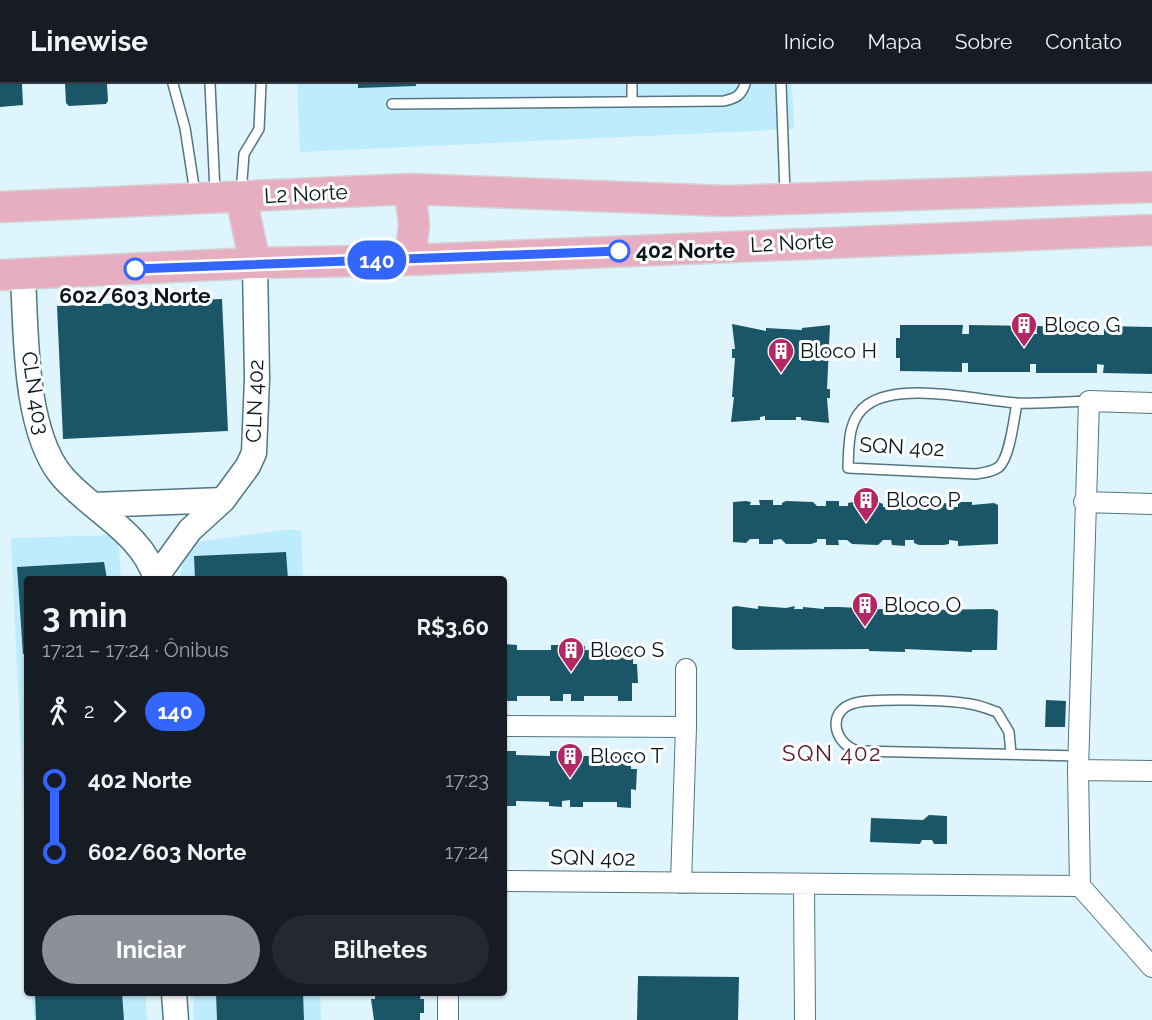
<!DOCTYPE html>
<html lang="pt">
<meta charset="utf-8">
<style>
:root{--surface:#171b24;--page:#242831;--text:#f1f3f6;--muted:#9ea1a6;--line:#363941;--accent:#8c9099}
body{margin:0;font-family:Raleway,sans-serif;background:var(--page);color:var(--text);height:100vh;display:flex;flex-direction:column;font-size:22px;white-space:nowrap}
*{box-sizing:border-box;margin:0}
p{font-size:20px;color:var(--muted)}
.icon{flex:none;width:33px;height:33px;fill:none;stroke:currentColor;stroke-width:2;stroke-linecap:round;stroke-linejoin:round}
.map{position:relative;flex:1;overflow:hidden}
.drawer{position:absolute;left:24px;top:492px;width:483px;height:420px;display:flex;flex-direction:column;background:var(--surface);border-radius:6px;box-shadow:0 2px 4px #0004}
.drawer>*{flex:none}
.badge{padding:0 12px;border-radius:20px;font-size:21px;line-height:39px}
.map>.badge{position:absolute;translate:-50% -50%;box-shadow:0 0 0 3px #fff}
.legs{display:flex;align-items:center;gap:9px;height:66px;padding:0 18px;font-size:20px}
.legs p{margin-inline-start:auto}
.summary{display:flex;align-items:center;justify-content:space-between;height:102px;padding:0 18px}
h1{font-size:33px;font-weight:700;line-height:45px}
.cta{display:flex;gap:12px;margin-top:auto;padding:12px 18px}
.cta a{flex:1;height:69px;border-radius:36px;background:var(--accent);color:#fff;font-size:24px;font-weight:700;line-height:69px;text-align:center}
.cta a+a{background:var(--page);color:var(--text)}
ul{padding:0 18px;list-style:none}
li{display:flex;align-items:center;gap:21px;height:72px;font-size:22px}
li i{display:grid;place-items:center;width:9px;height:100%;margin:0 8px;background:currentColor}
li i::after{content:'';width:15px;height:15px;margin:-8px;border:4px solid;border-radius:50%;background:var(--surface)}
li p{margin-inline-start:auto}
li:first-child i{background:linear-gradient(#0000 50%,currentColor 0)}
li:last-child i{background:linear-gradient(currentColor 50%,#0000 0)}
header{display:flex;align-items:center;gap:36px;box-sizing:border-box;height:84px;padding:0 30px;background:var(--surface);border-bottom:2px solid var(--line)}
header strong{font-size:28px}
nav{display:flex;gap:33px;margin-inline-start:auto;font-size:21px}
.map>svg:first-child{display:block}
.built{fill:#beecfd}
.building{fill:#1b5668}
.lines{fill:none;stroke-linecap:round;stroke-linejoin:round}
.service-casing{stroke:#547682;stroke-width:12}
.minor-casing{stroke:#547682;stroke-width:22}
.tertiary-casing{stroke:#547682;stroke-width:27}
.primary-casing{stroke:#d3d5d6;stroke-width:33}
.service{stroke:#fff;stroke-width:9}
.minor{stroke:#fff;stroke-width:20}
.tertiary{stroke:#fff;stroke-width:24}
.primary{stroke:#e6aec0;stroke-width:30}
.line-1-casing{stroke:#fff;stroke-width:14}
.line-1{stroke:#36f;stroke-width:9}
.stop-1-dot{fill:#fff;stroke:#36f;stroke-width:3}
.labels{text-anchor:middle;stroke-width:6;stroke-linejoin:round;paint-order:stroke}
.street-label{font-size:21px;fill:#08161b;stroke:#fefefe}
.stop-label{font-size:21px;font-weight:bold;fill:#08161b;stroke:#fefefe;text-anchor:start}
.poi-label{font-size:21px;fill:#08161b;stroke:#fefefe;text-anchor:start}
.neighbourhood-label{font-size:22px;letter-spacing:1.5px;fill:#581530;stroke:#fefefe}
</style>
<header>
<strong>Linewise</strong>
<nav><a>Início</a><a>Mapa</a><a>Sobre</a><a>Contato</a></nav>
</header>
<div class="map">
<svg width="1152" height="936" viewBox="0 0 1152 936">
<rect width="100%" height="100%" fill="#dff5fd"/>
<path class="built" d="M297,0H792L794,45L300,68Z
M284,446H301L303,495H179L188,459Z
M118,451L121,495H27V798L11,454Z
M32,909H145L147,936H34Z
M193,909H320L321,936H194Z"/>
<path class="building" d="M0,0H22L23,21L0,23Z
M65,0H107L108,17L106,20L69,22L66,19Z
M358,0H416V2L358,4Z
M222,215L228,347L63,355L57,222Z
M732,240L766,247V244L802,246V244L830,241L827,305H830V314H827L829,339L801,336V333H796V336H765V332L760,333V336L731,338L734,313H732L735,274H732V265H735Z
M900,241H963L962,250H969V241L1030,242V250H1037L1036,242L1098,243L1097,251H1104V242L1152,243V290L1103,289L1104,281L1097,280V289H1036V280H1030V288H968V279H962V288L900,287V274H896V254H900Z
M759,416H773V421H782V419L786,417L813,418L817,422H826V417H839V422H848V419L853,418H878L883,420V423H892V418H905V423H915V420L919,418L944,419L949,420V423H958V418H972V421L994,419L998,421V460L958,462V457L949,456V460L944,461H919L914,459V456H905V462L892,461L891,456H883L878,461L852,460L847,456H838L839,461H826V455H817V458L811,460H786L781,455L773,456V460H759V455H750L746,459L733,458V418L746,417L751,418L750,421H760Z
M286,468L288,495H195L194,472Z
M104,478L107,495H27V570H23L17,483Z
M736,522L758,525V522L786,524L795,522L794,525H803V523L824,525V523H839L860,524V526L905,524V529H913L918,524H927V526L993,525L998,527L997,566H972V568L905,565V568L869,567V565L736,566L732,564V523Z
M504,560L517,561V566H551V561H563V568H572V561L585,562V566L619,567L618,562H633V580H637L638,599H632V617H618V612H584V617H571V610H563V617H550V612H517V617H504Z
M1046,616L1066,617L1065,643H1045Z
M504,667H516V671L550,672V667H562V673L570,674L571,668H583V672H617V668H631V685H637L636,706L631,705V724L617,723V718H583V723H570V716L562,717V723L549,722V718L516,717V722H504Z
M929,731L947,732V760H934L932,756H922L920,760L870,758L871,734L923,736Z
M638,892L739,893L738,936H637Z
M35,909H122L124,936H36Z
M216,909H303L304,936H217Z
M375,909H421L420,915H424V929H420V936H374L371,915H375Z"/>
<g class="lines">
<g class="service-casing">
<path id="service" d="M173,0L185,44L195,109
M210,0L215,108
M781,0L785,110
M632,18V0
M392,20L724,17C736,14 741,12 745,0
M241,110L244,70L259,45L261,0
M1017,319C1014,334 1010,373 999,383C992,388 984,389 976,390L848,384C849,363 847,335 867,321C900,297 976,316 1016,319C1040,320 1065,318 1089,317
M1011,670L1009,648L997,628C988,625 979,621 970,620C950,616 873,614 855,619C826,626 833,660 858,667L1079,672"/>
</g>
<g class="minor-casing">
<path id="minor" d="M1152,319L1089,317L1078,686L1080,802L1152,883
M1084,418L1152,420
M504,642L686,643L681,799
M686,643V585
M1078,686L1152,687
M504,797L1080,802
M804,801L805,936
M448,936V909"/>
</g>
<g class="tertiary-casing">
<path id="tertiary" d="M23,191C26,248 24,345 61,391C90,426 142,448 156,495
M93,421L223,416
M156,493L190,446L223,416L248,382L254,369L257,294L255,179
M174,909L176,936"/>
</g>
<g class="primary-casing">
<path id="primary" d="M241,113L255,179
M0,123L410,105L727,117L1152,103
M410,176L414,141L410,105
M0,191L255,179L410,176L1152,146"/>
</g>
<use href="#service" class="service"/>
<use href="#minor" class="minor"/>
<use href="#tertiary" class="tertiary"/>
<use href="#primary" class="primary"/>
</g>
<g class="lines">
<g class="line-1-casing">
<path id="line-1" d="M135,185L619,167"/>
</g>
<use href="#line-1" class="line-1"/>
</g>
<defs>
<g id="building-pin" transform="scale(1.35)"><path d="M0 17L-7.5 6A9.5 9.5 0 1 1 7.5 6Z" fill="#b32863" stroke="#fefefe"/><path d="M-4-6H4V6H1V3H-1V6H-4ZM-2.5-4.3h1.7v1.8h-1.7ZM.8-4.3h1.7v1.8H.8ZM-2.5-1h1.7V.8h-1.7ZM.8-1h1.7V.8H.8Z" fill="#fff"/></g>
</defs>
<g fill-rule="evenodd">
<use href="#building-pin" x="1024" y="241"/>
<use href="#building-pin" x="781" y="267"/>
<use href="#building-pin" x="866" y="416"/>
<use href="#building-pin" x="865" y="521"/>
<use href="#building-pin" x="571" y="566"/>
<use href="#building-pin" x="570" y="672"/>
</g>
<g class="stop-1-dot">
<circle cx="619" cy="167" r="10"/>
<circle cx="135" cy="185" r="10"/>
</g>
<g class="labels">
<g class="street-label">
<text transform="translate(306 110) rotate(-3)" y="7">L2 Norte</text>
<text transform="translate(792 159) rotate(-3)" y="7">L2 Norte</text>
<text transform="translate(35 309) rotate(81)" y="7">CLN 403</text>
<text transform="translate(255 317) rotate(-88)" y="7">CLN 402</text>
<text transform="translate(902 363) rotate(3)" y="7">SQN 402</text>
<text transform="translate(593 774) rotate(1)" y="7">SQN 402</text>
</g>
<g class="stop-label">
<text x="636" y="174">402 Norte</text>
<text x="135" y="219" text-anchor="middle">602/603 Norte</text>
</g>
<g class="poi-label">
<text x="1044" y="248">Bloco G</text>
<text x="800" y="274">Bloco H</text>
<text x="886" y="423">Bloco P</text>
<text x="884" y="528">Bloco O</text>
<text x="590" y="573">Bloco S</text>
<text x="590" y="679">Bloco T</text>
</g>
<g class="neighbourhood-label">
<text x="832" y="677">SQN 402</text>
</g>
</g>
</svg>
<b class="badge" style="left:377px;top:176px;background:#36f;color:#fff">140</b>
<section class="drawer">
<div class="summary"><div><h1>3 min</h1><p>17:21 – 17:24 · Ônibus</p></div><b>R$3.60</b></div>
<div class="legs"><svg class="icon" aria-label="walk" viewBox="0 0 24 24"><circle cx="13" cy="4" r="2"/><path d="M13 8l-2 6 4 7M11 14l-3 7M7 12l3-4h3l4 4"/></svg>2<svg class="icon" aria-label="forward" viewBox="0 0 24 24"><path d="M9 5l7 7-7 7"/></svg><b class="badge" style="background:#36f;color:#fff">140</b></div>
<ul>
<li><i style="color:#36f"></i><b>402 Norte</b><p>17:23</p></li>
<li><i style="color:#36f"></i><b>602/603 Norte</b><p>17:24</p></li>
</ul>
<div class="cta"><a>Iniciar</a><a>Bilhetes</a></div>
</section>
</div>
